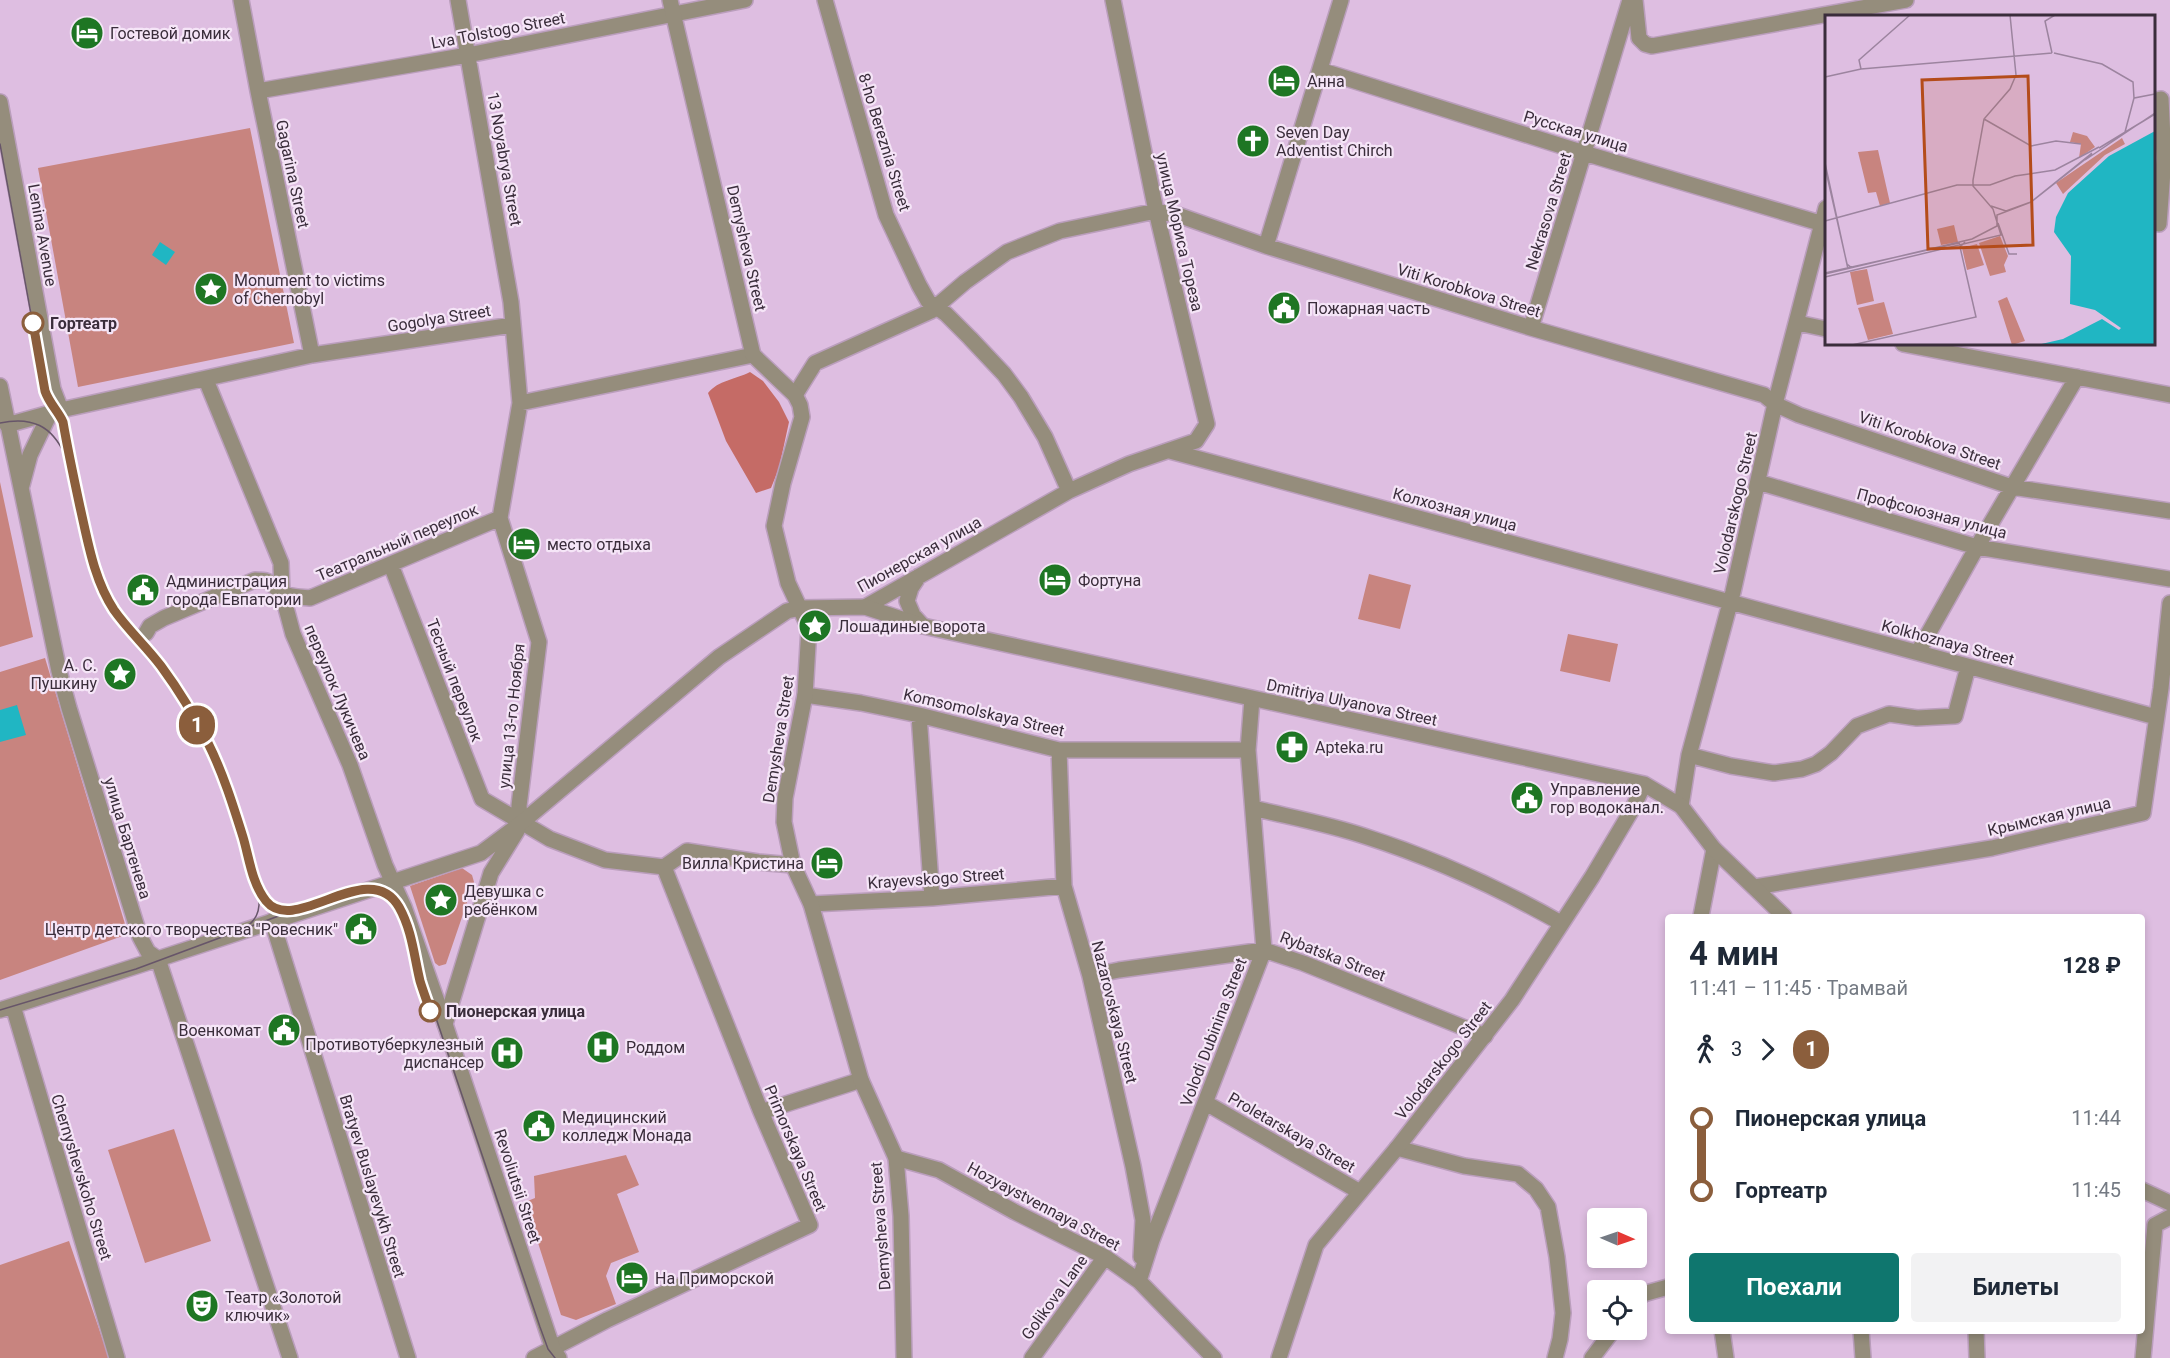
<!DOCTYPE html>
<html lang="ru">
<meta charset="utf-8">
<style>
:root{--surface:#fff;--page:#f2f2f3;--text:#1f2937;--muted:#747a83;--accent:#0f766e}
body{margin:0;font-family:Roboto,sans-serif;background:var(--page);color:var(--text);height:100vh;display:flex;flex-direction:column;font-size:22px;white-space:nowrap}
*{box-sizing:border-box;margin:0}
p{font-size:20px;color:var(--muted)}
.icon{flex:none;width:33px;height:33px;fill:none;stroke:currentColor;stroke-width:2;stroke-linecap:round;stroke-linejoin:round}
.map{position:relative;flex:1;overflow:hidden}
.panel{position:absolute;left:1665px;top:914px;width:480px;height:420px;display:flex;flex-direction:column;background:var(--surface);border-radius:6px;box-shadow:0 3px 9px #0003}
.panel>*{flex:none}
.badge{padding:0 12px;border-radius:20px;font-size:21px;line-height:39px}
.needle{width:39px;rotate:92deg}
.buttons{position:absolute;left:1587px;top:1208px;display:grid;gap:12px}
.buttons a{display:grid;place-items:center;width:60px;height:60px;border-radius:6px;background:var(--surface);box-shadow:0 3px 9px #0003;font-size:30px}
.map>.badge{position:absolute;translate:-50% -50%;box-shadow:0 0 0 3px #fff}
.legs{display:flex;align-items:center;gap:9px;height:66px;padding:0 24px;font-size:20px}
.legs p{margin-inline-start:auto}
.overview{display:flex;align-items:center;justify-content:space-between;height:102px;padding:0 24px}
h1{font-size:33px;font-weight:700;line-height:45px}
.button{display:flex;gap:12px;margin-top:auto;padding:12px 24px}
.button a{flex:1;height:69px;border-radius:6px;background:var(--accent);color:#fff;font-size:24px;font-weight:700;line-height:69px;text-align:center}
.button a+a{background:var(--page);color:var(--text)}
ul{padding:0 24px;list-style:none}
li{display:flex;align-items:center;gap:21px;height:72px;font-size:22px}
li i{display:grid;place-items:center;width:9px;height:100%;margin:0 8px;background:currentColor}
li i::after{content:'';width:15px;height:15px;margin:-8px;border:4px solid;border-radius:50%;background:var(--surface)}
li p{margin-inline-start:auto}
li:first-child i{background:linear-gradient(#0000 50%,currentColor 0)}
li:last-child i{background:linear-gradient(currentColor 50%,#0000 0)}
.map>svg:first-child{display:block}
.green{fill:#c8847f}
.forest{fill:#c56b66}
.water{fill:#20b6c3}
.lines{fill:none;stroke-linecap:round;stroke-linejoin:round}
.minor-casing{stroke:#ba9ebc;stroke-width:18}
.tertiary-casing{stroke:#ba9ebc;stroke-width:18}
.minor{stroke:#958d7c;stroke-width:15}
.tertiary{stroke:#958d7c;stroke-width:15}
.tram{stroke:#675569;stroke-width:1.5}
.line-1-casing{stroke:#fff;stroke-width:14}
.line-1{stroke:#8b5e3c;stroke-width:9}
.stop-1-dot{fill:#fff;stroke:#8b5e3c;stroke-width:3}
.labels{text-anchor:middle;stroke-width:4.5;stroke-linejoin:round;paint-order:stroke}
.street-label{font-size:16px;fill:#3a2d3b;stroke:#f5e5f7}
.poi-label{font-size:16px;fill:#3a2d3b;stroke:#f5e5f7;text-anchor:start}
.stop-label{font-size:16px;font-weight:bold;fill:#3a2d3b;stroke:#f5e5f7;text-anchor:start}
.inset-road{fill:none;stroke:#9c849f;stroke-width:1.5}
.view{fill:#b44c1a;fill-opacity:0.15;stroke:#b44c1a;stroke-width:3}
.inset-edge{fill:none;stroke:#3a2d3b;stroke-width:3}
</style>
<div class="map">
<svg width="2170" height="1358" viewBox="0 0 2170 1358">
<rect width="100%" height="100%" fill="#debee1"/>
<path class="green" d="M250,128L294,343L78,387L38,168Z
M0,482L33,637L0,647Z
M1369,574L1411,585L1400,629L1358,619Z
M1568,634L1618,644L1610,682L1560,671Z
M45,658L128,934L0,980V672Z
M462,868L472,875L474,882L446,964L439,966L435,963L410,886Z
M174,1129L211,1241L145,1263L108,1150Z
M626,1155L639,1185L617,1194L639,1252L611,1263L606,1276L616,1304L576,1320L561,1315L525,1202L535,1198L534,1176Z
M69,1241L109,1358H0V1265Z"/>
<path class="forest" d="M750,372L763,381L779,402L789,422L779,468L771,488L756,493L726,441L708,393C719,380 734,380 750,372Z"/>
<path class="water" d="M160,242L175,252L166,265L152,255Z
M17,705L26,735L0,742V710Z"/>
<g class="lines">
<g class="minor-casing">
<path id="minor" d="M241,0L258,91L312,355
M458,0L511,302L520,403L753,355
M825,0L886,215L919,285L928,301L946,314L970,338L1004,374L1021,397L1045,437L1069,491
M1635,0L1639,38L1645,44L1652,46L1906,0
M1320,70L1584,153L1823,224
M258,91L468,55L745,0
M2154,101L2161,99L2164,158L2159,224L2154,223
M1266,246L1341,0
M1798,323L1826,329
M1531,328L1630,0
M1903,344L2170,395
M206,380L281,563L282,593L293,634L350,765L385,865L404,907L445,1024
M795,395L815,363L931,311L965,282L1007,252L1060,231L1156,211L1178,215L1266,246L1531,328L1764,395L1775,404L1799,415L2012,487L2170,511
M520,403L500,518L539,642L519,806L521,823
M61,410L312,355L513,325
M1170,451L2156,717
M1758,482L1977,547L2170,579
M391,565L482,799L550,839L605,860L664,867L687,851L758,862L793,865
M919,576L911,588L907,601L913,615L923,626
M865,607L1069,491L1129,464L1196,441L1207,424L1156,211L1113,0
M146,633L150,626L164,618L255,580C272,580 269,583 281,592C288,597 301,597 310,598L500,518
M1918,652L1977,547L2077,377
M805,695L861,703L919,715L1059,750H1248L1252,699
M919,715L932,898
M1059,750L1064,886L1090,976L1133,1166L1143,1220L1141,1257
M1689,755L1731,766L1774,773L1802,769L1816,764L1831,753L1857,726L1889,714L1917,718L1955,716L1968,667
M1681,806L1689,755L1733,592L1775,404L1826,208
M1253,808C1290,817 1328,824 1364,836C1433,858 1499,888 1561,923
M1755,887L1992,848L2143,813L2161,688L2170,603
M811,904L932,898L1064,886
M1701,916L1714,849
M272,921L408,1358
M1090,976L1119,970L1264,950L1303,963L1485,1036
M13,1006L117,1358
M0,1010L158,959L290,1358
M1206,1103L1360,1192
M761,1112L861,1080
M1397,1148L1464,1166L1518,1174L1536,1189L1548,1207L1557,1257L1563,1313L1560,1339L1555,1358
M896,1158L939,1170L1015,1212L1105,1257L1139,1281L1214,1358
M1139,1281L1152,1240L1264,950L1248,750
M1636,1302L1643,1294L1668,1287
M1722,1330L1726,1358
M1861,1330L1863,1358
M1976,1330L1977,1358
M534,1358L607,1320L810,1225L761,1112L664,867
M1032,1358L1105,1257
M1592,1358L1614,1329
M2143,1358L2155,1225L2170,1217"/>
</g>
<g class="tertiary-casing">
<path id="tertiary" d="M670,0L753,355L795,395L800,405L802,417L783,483L774,526L788,583L809,628L805,695L785,798L784,822L793,865L811,904L861,1080L896,1158L901,1216L904,1358
M0,102L53,389L61,410L7,425
M0,386L59,671L69,708L140,937L148,952L158,959L481,853L521,823L719,657L787,611L800,608L865,607L923,626L1644,784L1681,806L1714,849L1784,916
M22,485L30,455L53,407
M517,831L491,873L445,1024L553,1349L559,1358
M2142,1190L2170,1203
M1279,1358L1316,1245L1397,1148L1512,1000L1592,877L1633,808L1644,784"/>
</g>
<use href="#minor" class="minor"/>
<use href="#tertiary" class="tertiary"/>
<path class="tram" d="M0,144L45,391C49,403 58,411 63,422L85,527L98,577L114,609L160,665L208,742L229,792L259,890C262,895 265,901 270,905C307,929 364,858 399,908L540,1327L548,1349L555,1358
M0,423C32,416 52,426 65,455
M246,927C260,918 260,905 259,890
M0,1010L136,969L292,911"/>
</g>
<g class="lines">
<g class="line-1-casing">
<path id="line-1" d="M33,323L45,391C49,403 58,411 63,422C68,451 74,479 80,507C88,542 94,580 114,610C128,630 146,646 161,666C178,689 195,717 208,743C223,773 233,805 243,837C249,857 252,884 266,901C295,937 369,855 399,907C412,930 414,956 420,981C423,991 427,1001 430,1011"/>
</g>
<use href="#line-1" class="line-1"/>
</g>
<defs>
<g id="hotel-disc" transform="scale(1.725)"><circle r="9.5" fill="#1e7623" stroke="#f5e5f7"/><path d="M-6-4.5h1.5V1H6V5H4.5V3h-9V5H-6ZM-4 0a1.8 1.8 0 1 1 3.6 0ZM.5 0V-2.5h3Q6-2.5 6 0Z" fill="#fff"/></g>
<g id="church-disc" transform="scale(1.725)"><circle r="9.5" fill="#1e7623" stroke="#f5e5f7"/><path d="M-1.2-6h2.4v3.5h3.3v2.4h-3.3V6h-2.4V-.1h-3.3v-2.4h3.3Z" fill="#fff"/></g>
<g id="sight-disc" transform="scale(1.725)"><circle r="9.5" fill="#1e7623" stroke="#f5e5f7"/><path d="M0-6L1.8-2.2L6-1.7L2.9 1.2L3.7 5.4L0 3.3L-3.7 5.4L-2.9 1.2L-6-1.7L-1.8-2.2Z" fill="#fff"/></g>
<g id="civic-disc" transform="scale(1.725)"><circle r="9.5" fill="#1e7623" stroke="#f5e5f7"/><path d="M-.6-6.5H3V-4.5H.6V-3L4-1V1h2V6H-6V1h2V-1L-.6-3ZM-1.2 2.5V6h2.4V2.5Z" fill="#fff"/></g>
<g id="pharmacy-disc" transform="scale(1.725)"><circle r="9.5" fill="#1e7623" stroke="#f5e5f7"/><path d="M-2-6h4v4h4v4h-4v4h-4v-4h-4v-4h4Z" fill="#fff"/></g>
<g id="hospital-disc" transform="scale(1.725)"><circle r="9.5" fill="#1e7623" stroke="#f5e5f7"/><path d="M-5-5h3v3.5h4V-5h3V5h-3V1.5h-4V5h-3Z" fill="#fff"/></g>
<g id="theatre-disc" transform="scale(1.725)"><circle r="9.5" fill="#1e7623" stroke="#f5e5f7"/><path d="M-5-5.5Q0-4 5-5.5V0Q5 5 0 6Q-5 5-5 0ZM-3.3-2.5H-1v1.5H-3.3ZM1-2.5H3.3v1.5H1ZM-2.8 1Q0 5.5 2.8 1Z" fill="#fff"/></g>
</defs>
<g fill-rule="evenodd">
<use href="#hotel-disc" x="87" y="33"/>
<use href="#hotel-disc" x="1284" y="81"/>
<use href="#church-disc" x="1253" y="141"/>
<use href="#sight-disc" x="211" y="289"/>
<use href="#civic-disc" x="1284" y="308"/>
<use href="#hotel-disc" x="524" y="544"/>
<use href="#hotel-disc" x="1055" y="580"/>
<use href="#civic-disc" x="143" y="590"/>
<use href="#sight-disc" x="815" y="626"/>
<use href="#sight-disc" x="120" y="674"/>
<use href="#pharmacy-disc" x="1292" y="747"/>
<use href="#civic-disc" x="1527" y="798"/>
<use href="#hotel-disc" x="827" y="863"/>
<use href="#sight-disc" x="441" y="900"/>
<use href="#civic-disc" x="361" y="929"/>
<use href="#civic-disc" x="284" y="1030"/>
<use href="#hospital-disc" x="603" y="1047"/>
<use href="#hospital-disc" x="507" y="1053"/>
<use href="#civic-disc" x="539" y="1126"/>
<use href="#hotel-disc" x="632" y="1278"/>
<use href="#theatre-disc" x="202" y="1306"/>
</g>
<g class="stop-1-dot">
<circle cx="33" cy="323" r="10"/>
<circle cx="430" cy="1011" r="10"/>
</g>
<g class="labels">
<g class="street-label">
<text transform="translate(498 30) rotate(-11)" y="6">Lva Tolstogo Street</text>
<text transform="translate(1576 131) rotate(17)" y="6">Русская улица</text>
<text transform="translate(885 142) rotate(73)" y="6">8-ho Bereznia Street</text>
<text transform="translate(505 159) rotate(80)" y="6">13 Noyabrya Street</text>
<text transform="translate(293 174) rotate(78)" y="6">Gagarina Street</text>
<text transform="translate(1548 211) rotate(-73)" y="6">Nekrasova Street</text>
<text transform="translate(1180 232) rotate(77)" y="6">улица Мориса Тореза</text>
<text transform="translate(43 235) rotate(80)" y="6">Lenina Avenue</text>
<text transform="translate(747 248) rotate(77)" y="6">Demysheva Street</text>
<text transform="translate(1469 290) rotate(17)" y="6">Viti Korobkova Street</text>
<text transform="translate(439 318) rotate(-9)" y="6">Gogolya Street</text>
<text transform="translate(1930 440) rotate(19)" y="6">Viti Korobkova Street</text>
<text transform="translate(1735 503) rotate(-77)" y="6">Volodarskogo Street</text>
<text transform="translate(1455 509) rotate(15)" y="6">Колхозная улица</text>
<text transform="translate(1932 513) rotate(15)" y="6">Профсоюзная улица</text>
<text transform="translate(397 542) rotate(-23)" y="6">Театральный переулок</text>
<text transform="translate(919 554) rotate(-29)" y="6">Пионерская улица</text>
<text transform="translate(1948 642) rotate(15)" y="6">Kolkhoznaya Street</text>
<text transform="translate(455 680) rotate(69)" y="6">Тесный переулок</text>
<text transform="translate(338 692) rotate(67)" y="6">переулок Лукичева</text>
<text transform="translate(1352 702) rotate(12)" y="6">Dmitriya Ulyanova Street</text>
<text transform="translate(984 712) rotate(13)" y="6">Komsomolskaya Street</text>
<text transform="translate(511 716) rotate(-84)" y="6">улица 13-го Ноября</text>
<text transform="translate(778 739) rotate(-81)" y="6">Demysheva Street</text>
<text transform="translate(2049 816) rotate(-13)" y="6">Крымская улица</text>
<text transform="translate(128 838) rotate(73)" y="6">улица Бартенева</text>
<text transform="translate(936 878) rotate(-4)" y="6">Krayevskogo Street</text>
<text transform="translate(1333 956) rotate(21)" y="6">Rybatska Street</text>
<text transform="translate(1115 1012) rotate(76)" y="6">Nazarovskaya Street</text>
<text transform="translate(1213 1032) rotate(-69)" y="6">Volodi Dubinina Street</text>
<text transform="translate(1443 1060) rotate(-52)" y="6">Volodarskogo Street</text>
<text transform="translate(1292 1132) rotate(30)" y="6">Proletarskaya Street</text>
<text transform="translate(796 1148) rotate(67)" y="6">Primorskaya Street</text>
<text transform="translate(82 1177) rotate(73)" y="6">Chernyshevskoho Street</text>
<text transform="translate(373 1186) rotate(73)" y="6">Bratyev Buslayevykh Street</text>
<text transform="translate(518 1186) rotate(72)" y="6">Revoliutsii Street</text>
<text transform="translate(1044 1206) rotate(28)" y="6">Hozyaystvennaya Street</text>
<text transform="translate(880 1226) rotate(-94)" y="6">Demysheva Street</text>
<text transform="translate(1054 1297) rotate(-54)" y="6">Golikova Lane</text>
</g>
<g class="poi-label">
<text x="110" y="39">Гостевой домик</text>
<text x="1307" y="87">Анна</text>
<text x="1276" y="138">Seven Day<tspan x="1276" dy="18">Adventist Chirch</tspan></text>
<text x="234" y="286">Monument to victims<tspan x="234" dy="18">of Chernobyl</tspan></text>
<text x="1307" y="314">Пожарная часть</text>
<text x="547" y="550">место отдыха</text>
<text x="1078" y="586">Фортуна</text>
<text x="166" y="587">Администрация<tspan x="166" dy="18">города Евпатории</tspan></text>
<text x="838" y="632">Лошадиные ворота</text>
<text x="97" y="671" text-anchor="end">А. С.<tspan x="97" dy="18">Пушкину</tspan></text>
<text x="1315" y="753">Apteka.ru</text>
<text x="1550" y="795">Управление<tspan x="1550" dy="18">гор водоканал.</tspan></text>
<text x="804" y="869" text-anchor="end">Вилла Кристина</text>
<text x="464" y="897">Девушка с<tspan x="464" dy="18">ребёнком</tspan></text>
<text x="338" y="935" text-anchor="end">Центр детского творчества "Ровесник"</text>
<text x="261" y="1036" text-anchor="end">Военкомат</text>
<text x="484" y="1050" text-anchor="end">Противотуберкулезный<tspan x="484" dy="18">диспансер</tspan></text>
<text x="626" y="1053">Роддом</text>
<text x="562" y="1123">Медицинский<tspan x="562" dy="18">колледж Монада</tspan></text>
<text x="655" y="1284">На Приморской</text>
<text x="225" y="1303">Театр «Золотой<tspan x="225" dy="18">ключик»</tspan></text>
</g>
<g class="stop-label">
<text x="50" y="329">Гортеатр</text>
<text x="446" y="1017">Пионерская улица</text>
</g>
</g>
<g transform="translate(1825 15)">
<rect width="330" height="330" fill="#debee1"/>
<path d="M248,117L262,121L270,132L254,143L256,129L245,127ZM297,123L300,129L280,140L238,179L231,168ZM53,135L65,188L55,191L51,177L43,178L33,137ZM129,210L133,227L116,230L112,214ZM175,221L183,241L179,250L181,257L165,261L154,228ZM152,229L159,250L142,255L137,233ZM42,254L49,286L32,290L25,257ZM182,282L200,326L187,330L173,286ZM59,287L68,319L43,325L33,293Z" fill="#c8847f"/>
<path d="M330,116V330H212L238,324L277,304L294,315L296,313L270,295L245,289L246,241L229,217L231,202L243,178L284,141Z" fill="#20b6c3"/>
<path class="inset-road" d="M227,38L220,6L230,0M229,38L277,49L308,67L309,83L330,79M36,54L34,45L85,0M0,62L36,54L227,38M159,104L206,131L231,126L256,129M300,117L309,83M274,133L330,99M260,145L330,98M0,148L23,254M0,152L22,249L27,253M166,191L181,196L206,187L267,138M0,206L132,170H165L190,161L230,155L274,132M173,208L184,239H192M0,258L134,228L136,232M0,259L147,224L172,211V200L206,187L267,139M0,262L176,220L168,194L148,171V165L159,104L185,74L191,60L185,0M27,330L151,302L135,232L140,227"/>
<path class="view" d="M203,61L208,230L103,234L97,65Z"/>
<rect width="330" height="330" class="inset-edge"/>
</g>
</svg>
<div class="buttons">
<a><svg class="needle" viewBox="-14 -14 28 28"><path d="M0-13l5 13h-10z" fill="#e53935"/><path d="M0 13l5-13h-10z" fill="#747a83"/></svg></a>
<a><svg class="icon" aria-label="locate" viewBox="0 0 24 24"><circle cx="12" cy="12" r="6"/><path d="M12 2v4M12 18v4M2 12h4M18 12h4"/></svg></a>
</div>
<b class="badge" style="left:197px;top:725px;background:#8b5e3c;color:#fff">1</b>
<section class="panel">
<div class="overview"><div><h1>4 мин</h1><p>11:41 – 11:45 · Трамвай</p></div><b>128 ₽</b></div>
<div class="legs"><svg class="icon" aria-label="walk" viewBox="0 0 24 24"><circle cx="13" cy="4" r="2"/><path d="M13 8l-2 6 4 7M11 14l-3 7M7 12l3-4h3l4 4"/></svg>3<svg class="icon" aria-label="forward" viewBox="0 0 24 24"><path d="M9 5l7 7-7 7"/></svg><b class="badge" style="background:#8b5e3c;color:#fff">1</b></div>
<ul>
<li><i style="color:#8b5e3c"></i><b>Пионерская улица</b><p>11:44</p></li>
<li><i style="color:#8b5e3c"></i><b>Гортеатр</b><p>11:45</p></li>
</ul>
<div class="button"><a>Поехали</a><a>Билеты</a></div>
</section>
</div>
